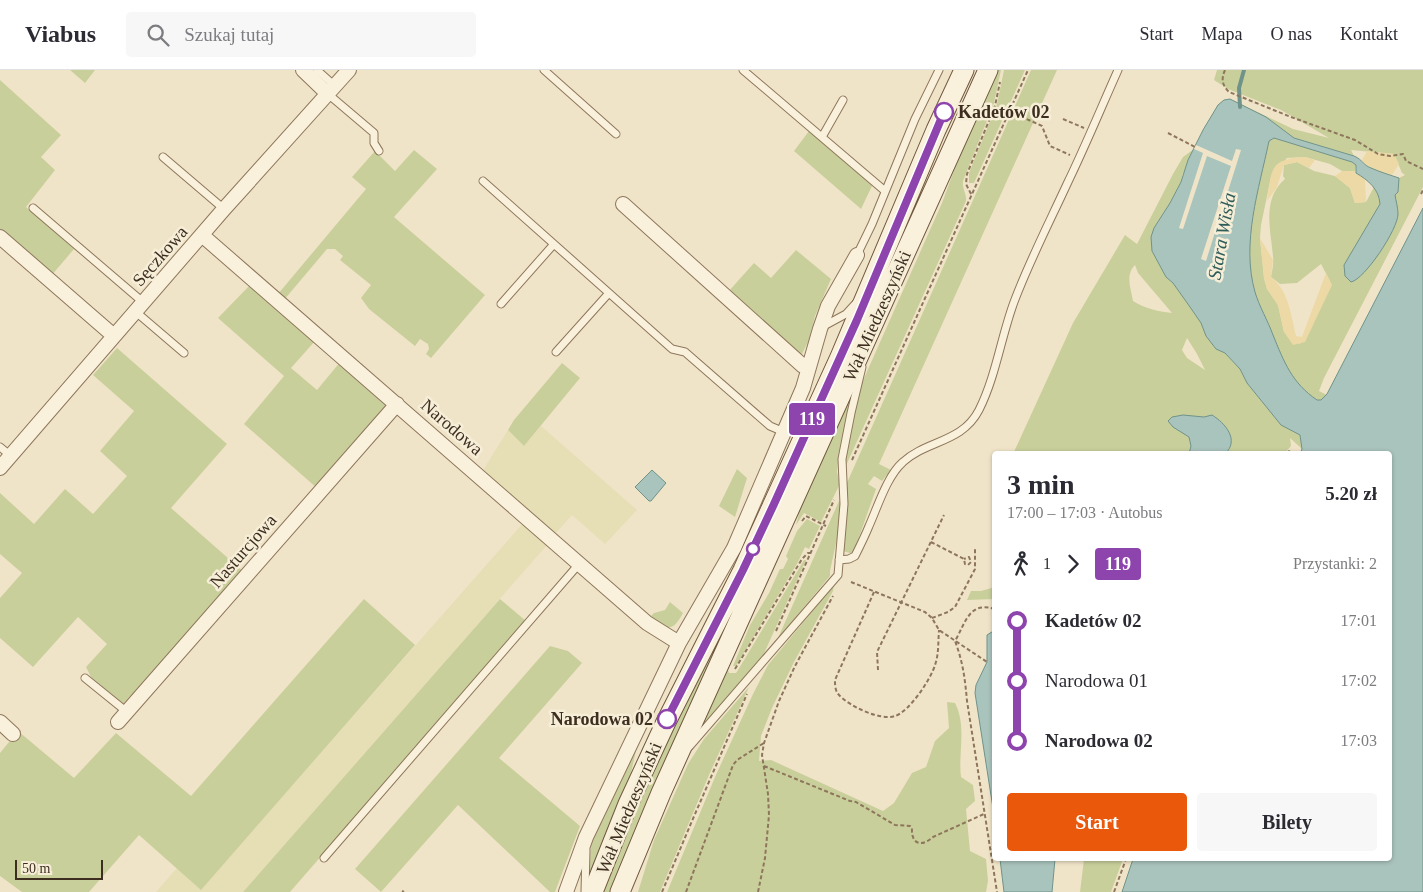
<!DOCTYPE html>
<html lang="pl">
<meta charset="utf-8">
<style>
:root{--surface:#fff;--page:#f7f7f7;--text:#2b2b33;--muted:#7c7c81;--line:#e1e1e2;--accent:#ea580c}
body{margin:0;font-family:"Times New Roman",serif;background:var(--page);color:var(--text);height:100vh;display:flex;flex-direction:column;font-size:19px;white-space:nowrap}
*{box-sizing:border-box;margin:0}
p{font-size:16px;color:var(--muted)}
.icon{flex:none;width:28px;height:28px;fill:none;stroke:currentColor;stroke-width:2;stroke-linecap:round;stroke-linejoin:round}
.map{position:relative;flex:1;overflow:hidden}
.details{position:absolute;left:992px;top:381px;width:400px;height:410px;display:flex;flex-direction:column;background:var(--surface);border-radius:5px;box-shadow:0 1px 4px #0004}
.details>*{flex:none}
.badge{padding:0 10px;border-radius:4px;font-size:18px;line-height:32px}
.scale{position:absolute;left:15px;bottom:12px;width:88px;box-sizing:border-box;padding-left:5px;border:2px solid #3d2e20;border-top:0;font-size:14px;line-height:18px;white-space:nowrap;color:#3d2e20;-webkit-text-stroke:4px #f7eed8;paint-order:stroke}
.map>.badge{position:absolute;translate:-50% -50%;box-shadow:0 0 0 2px #fff}
.legs{display:flex;align-items:center;gap:8px;height:55px;padding:0 15px;font-size:16px}
.legs p{margin-inline-start:auto}
.summary{display:flex;align-items:center;justify-content:space-between;height:85px;padding:0 15px}
h1{font-size:28px;font-weight:800;line-height:38px}
.primary-button{display:flex;gap:10px;margin-top:auto;padding:10px 15px}
.primary-button a{flex:1;height:58px;border-radius:5px;background:var(--accent);color:#fff;font-size:20px;font-weight:800;line-height:58px;text-align:center}
.primary-button a+a{background:var(--page);color:var(--text)}
ul{padding:0 15px;list-style:none}
li{display:flex;align-items:center;gap:18px;height:60px;font-size:19px}
li i{display:grid;place-items:center;width:8px;height:100%;margin:0 6px;background:currentColor}
li i::after{content:'';width:12px;height:12px;margin:-6px;border:4px solid;border-radius:50%;background:var(--surface)}
li p{margin-inline-start:auto}
li:first-child i{background:linear-gradient(#0000 50%,currentColor 0)}
li:last-child i{background:linear-gradient(currentColor 50%,#0000 0)}
header{display:flex;align-items:center;gap:30px;box-sizing:border-box;height:70px;padding:0 25px;background:var(--surface);border-bottom:1px solid var(--line)}
header strong{font-size:24px}
nav{display:flex;gap:28px;margin-inline-start:auto;font-size:18px}
.search{width:350px;height:45px;background:var(--page);display:flex;align-items:center;gap:12px;box-sizing:border-box;padding:0 18px;border-radius:5px;color:var(--muted);font-size:19px}
.map>svg:first-child{display:block}
.farmland{fill:#e6deb5}
.green{fill:#c9cf9b;fill-rule:evenodd}
.sand{fill:#ecd9a5}
.water{fill:#a9c4bc;stroke:#6f938a}
.pier{fill:#f0e4c8}
.lines{fill:none;stroke-linecap:round;stroke-linejoin:round}
.stream{stroke:#6f938a;stroke-width:4}
.service-casing{stroke:#8d765c;stroke-width:9}
.minor-casing{stroke:#8d765c;stroke-width:16}
.secondary-casing{stroke:#6f573f;stroke-width:21}
.path{stroke:#8d765c;stroke-width:2;stroke-dasharray:4 2.5;stroke-linecap:butt}
.service{stroke:#faf1dc;stroke-width:7}
.minor{stroke:#faf1dc;stroke-width:14}
.secondary{stroke:#faf1dc;stroke-width:19}
.line-1-casing{stroke:#fff;stroke-width:11}
.line-1{stroke:#8e44ad;stroke-width:8}
.stop-1-dot{fill:#fff;stroke:#8e44ad;stroke-width:2.5}
.labels{text-anchor:middle;stroke-width:5;stroke-linejoin:round;paint-order:stroke}
.stop-label{font-size:18px;font-weight:bold;fill:#3d2e20;stroke:#f7eed8;text-anchor:start}
.street-label{font-size:18px;fill:#3d2e20;stroke:#f7eed8}
.water-label{font-size:19px;font-style:italic;fill:#2f5d5a;stroke:#f7eed8}
</style>
<header>
<strong>Viabus</strong>
<div class="search"><svg class="icon" aria-label="search" viewBox="0 0 24 24"><circle cx="10" cy="10" r="6"/><path d="M15 15l6 6"/></svg>Szukaj tutaj</div>
<nav><a>Start</a><a>Mapa</a><a>O nas</a><a>Kontakt</a></nav>
</header>
<div class="map">
<svg width="1423" height="822" viewBox="0 0 1423 822">
<rect width="100%" height="100%" fill="#f0e4c8"/>
<path class="farmland" d="M541,356L637,440L605,474L572,445L554,465L482,402L508,360L524,376Z
M525,451L547,475L243,822H156L177,798L201,819Z"/>
<path class="green" d="M70,0H95L85,13Z
M996,0H1001L994,33L963,111C962,119 967,124 966,131L844,400L845,388L861,315L942,133L966,68Z
M1004,0H1025L974,113H969V103L997,34Z
M1031,0H1057L879,394L891,400L882,411L874,406L868,414L876,419L853,484L843,481C842,472 845,465 846,456C847,443 848,429 846,415Z
M1217,0H1423V117L1324,308L1319,321L1327,325L1321,330L1317,331C1292,313 1284,293 1273,266C1268,252 1260,238 1255,224C1240,179 1259,116 1269,70L1274,68L1352,92L1356,95L1355,101H1342L1330,94L1305,87L1287,88L1271,107L1261,155L1260,168L1264,208L1267,219L1278,235L1284,262L1300,274L1330,211L1321,194L1297,213L1280,214L1271,207C1272,201 1274,194 1273,187C1271,160 1261,130 1285,109L1283,106L1284,95L1297,92L1314,101L1335,106L1350,118L1355,133L1366,132L1374,117L1380,129L1398,122L1399,108L1405,105L1402,103L1394,84L1351,80L1354,86L1274,62L1183,103L1181,112L1170,133L1154,158L1152,181L1166,207L1173,213L1190,237L1201,253L1206,266L1216,279L1225,283L1240,299L1247,313L1281,355L1300,365L1302,379L1290,368L1291,376L1284,384H1013L1073,253L1125,165L1137,174L1173,104L1183,87L1194,79L1218,35L1224,30L1230,29L1293,59L1329,68L1281,40L1228,19L1214,10ZM1135,195L1138,203L1172,243C1157,241 1146,239 1133,231C1131,219 1125,205 1135,195ZM1187,268L1197,284L1205,300L1187,288L1182,280Z
M0,10L61,65L41,87L55,100L26,137L74,179L51,206L0,161Z
M809,61L860,103L872,116L861,139L794,81Z
M414,80L437,99L394,147L485,225L431,288L426,284L429,279L428,274L420,269L415,276L369,239L361,228L371,215L340,190L343,186L335,179H327L284,230L278,224L366,119L352,107L375,81L395,101Z
M796,180L831,209L815,246L809,270L801,286L728,222L754,193L771,208Z
M250,215L315,271L291,298L317,320L341,291L391,335L318,419L244,354L284,306L218,248Z
M117,278L227,374L171,438L245,503L134,628L130,626L123,634L91,607L86,597L107,574L78,547L33,597L0,568V528L22,503L0,484V423L34,454L65,419L93,444L127,406L100,381L134,341L93,305Z
M562,293L580,308L524,376L508,360L514,350Z
M854,316L839,382L837,402L840,414L821,452L804,443L796,455L802,430Z
M737,399L747,408L735,447L719,436Z
M839,431L841,432L839,459L830,501V506L778,568Z
M807,449L820,456L809,479L805,477L798,492L736,596H733L750,555L769,523L780,499H783L788,489L786,486L797,461Z
M804,490H806L762,588L701,660L698,661L727,596L729,603H736L738,600Z
M834,515L833,521L794,592L772,638L761,666L759,691L771,690L883,741L894,733L912,703L926,697L935,671L949,658L947,632L955,633C967,656 958,683 961,707L973,715L975,731L966,739L970,781L986,789L988,811L986,822H667L715,707L753,624L768,595Z
M995,517V529L967,530L971,521H981Z
M364,529L415,575L201,820L139,765L89,822H22L0,806V683L18,661L74,708L116,663L191,726Z
M500,529L526,551L290,822H243Z
M670,532L683,543C672,563 667,560 651,546L654,543L665,540Z
M713,575L718,578L612,822H601L632,744Z
M550,576L568,581L582,593L499,688L580,756L555,822H550L458,735L381,822L355,799Z
M749,617L709,705L660,822H638L654,770L688,694L704,669Z
M637,676L631,703L589,812L591,772L597,754L602,752L606,743L604,736Z
M1084,789H1123L1111,822H1080Z"/>
<path class="sand" d="M1367,81L1394,84L1399,94L1392,105C1381,102 1368,100 1362,90Z
M1305,87L1315,90L1309,98L1297,92L1284,95L1277,117L1267,131C1272,99 1269,89 1305,87Z
M1342,101H1355L1365,108L1366,132L1355,133L1350,118L1335,106Z
M1260,168L1273,190L1271,207C1289,221 1291,246 1296,266L1302,267L1326,203L1332,215L1305,272L1293,275L1284,262L1278,235L1267,219L1264,208Z"/>
<path class="water" d="M1230,29L1266,47L1294,68L1354,86C1363,90 1363,95 1371,98C1380,102 1390,105 1399,108L1398,122L1395,125C1396,131 1398,138 1398,144C1398,159 1365,209 1351,212L1345,206L1344,195L1380,134C1379,119 1368,110 1356,103V95L1352,92L1274,68L1269,71C1259,119 1241,173 1255,222C1259,236 1268,251 1273,265C1284,292 1292,313 1317,330H1321L1327,324L1423,138V822H1122L1133,789H1390V384H1300L1302,379L1300,365L1281,355L1247,313L1240,299L1225,283L1216,279L1206,266L1201,253L1190,237L1173,213L1166,207L1152,181L1151,167L1154,158L1170,133L1181,112L1188,90L1203,60L1218,35L1224,30Z
M1183,345L1204,347L1212,345C1225,353 1240,370 1225,384H1189L1191,376L1189,367L1173,357L1168,351L1172,347Z
M652,400L666,413L651,431H649L635,417Z
M995,560V751L975,623L976,615L987,592V565Z
M1000,789H1055L1052,822H1004Z"/>
<path class="pier" d="M1196,75L1232,91L1236,79L1241,80L1206,191L1201,189L1231,96L1207,86L1183,159L1179,158L1203,83L1194,79Z"/>
<g class="lines">
<path class="stream" d="M1240,37L1239,18L1244,0"/>
<g class="service-casing">
<path id="service" d="M317,0L335,16
M544,0L616,64
M743,0L885,121
M328,24L374,63V73L379,81
M822,67L843,30
M163,87L224,139
M483,111L672,279L685,282L770,356L784,362
M33,138L144,233
M857,185L872,154L915,49L939,0
M501,234L554,174
M136,242L184,283
M822,257L846,244L856,233
M556,282L609,223
M0,377L11,386
M839,490L849,489L855,486C860,476 865,466 869,456C878,436 887,406 903,392C927,370 962,373 979,340C996,306 1001,267 1014,232C1029,192 1049,153 1067,114C1085,77 1101,38 1118,0
M85,608L127,642
M689,677L838,505L844,434L842,389L851,343L862,297
M324,788L579,494
M585,822L586,780"/>
</g>
<g class="minor-casing">
<path id="minor" d="M303,0L328,24
M623,134L803,296
M203,166L647,553L679,573
M0,167L114,266
M0,398L224,139L349,0
M0,652L13,664
M118,652L397,334
M566,822L586,767L679,573L734,478L803,318L820,259L828,236L857,185"/>
</g>
<g class="secondary-casing">
<path id="secondary" d="M593,822L628,734L666,652L743,500L840,287L936,60L964,0
M620,822L661,723L988,0"/>
</g>
<path class="path" d="M1225,0C1221,9 1222,15 1229,22L1291,47L1355,70L1378,84L1390,86L1403,84L1406,91L1423,99
M1009,41L1042,56L1050,76L1070,85
M1063,49L1084,58
M1168,63L1195,77
M971,124L966,114L967,104L995,36L1000,12
M1421,124L1423,120
M1288,384L1290,379
M852,390L1028,0
M802,451L806,446L826,456
M931,472L964,489L965,494L968,495L971,492L969,487L964,489
M851,512L925,542L932,548L939,560L987,592
M874,522L835,610C835,615 835,621 839,625C849,636 880,651 895,646C909,642 931,609 935,595C939,584 938,572 939,560
M995,539C969,531 966,552 955,571C963,592 965,609 967,631L997,822
M932,548L948,542L955,537L975,499V477
M776,561L834,430
M735,599L802,489L808,483H811
M878,600L877,582L944,445
M764,696L850,731L856,732L895,755L910,756L912,758C911,775 922,777 933,767L984,744
M402,821L404,822
M662,822L692,751L747,624
M686,822L733,695L737,690L764,673
M758,822L765,788L769,745L768,724L762,685L764,673L779,631L795,596L833,526
M1114,822L1126,789"/>
<use href="#service" class="service"/>
<use href="#minor" class="minor"/>
<use href="#secondary" class="secondary"/>
</g>
<g class="lines">
<g class="line-1-casing">
<path id="line-1" d="M667,649L743,500L774,434L857,250L944,42"/>
</g>
<use href="#line-1" class="line-1"/>
</g>
<g class="stop-1-dot">
<circle cx="944" cy="42" r="9"/>
<circle cx="753" cy="479" r="6"/>
<circle cx="667" cy="649" r="9"/>
</g>
<g class="labels">
<g class="stop-label">
<text x="958" y="48">Kadetów 02</text>
<text x="653" y="655" text-anchor="end">Narodowa 02</text>
</g>
<g class="street-label">
<text transform="translate(160 186) rotate(-49)" y="6">Sęczkowa</text>
<text transform="translate(877 246) rotate(-66)" y="6">Wał Miedzeszyński</text>
<text transform="translate(452 357) rotate(41)" y="6">Narodowa</text>
<text transform="translate(243 481) rotate(-49)" y="6">Nasturcjowa</text>
<text transform="translate(629 738) rotate(-67)" y="6">Wał Miedzeszyński</text>
</g>
<g class="water-label">
<text transform="translate(1221 166) rotate(-80)" y="7">Stara Wisła</text>
</g>
</g>
</svg>
<div class="scale">50 m</div>
<b class="badge" style="left:812px;top:349px;background:#8e44ad;color:#fff">119</b>
<section class="details">
<div class="summary"><div><h1>3 min</h1><p>17:00 – 17:03 · Autobus</p></div><b>5.20 zł</b></div>
<div class="legs"><svg class="icon" aria-label="walk" viewBox="0 0 24 24"><circle cx="13" cy="4" r="2"/><path d="M13 8l-2 6 4 7M11 14l-3 7M7 12l3-4h3l4 4"/></svg>1<svg class="icon" aria-label="forward" viewBox="0 0 24 24"><path d="M9 5l7 7-7 7"/></svg><b class="badge" style="background:#8e44ad;color:#fff">119</b><p>Przystanki: 2</p></div>
<ul>
<li><i style="color:#8e44ad"></i><b>Kadetów 02</b><p>17:01</p></li>
<li><i style="color:#8e44ad"></i><span>Narodowa 01</span><p>17:02</p></li>
<li><i style="color:#8e44ad"></i><b>Narodowa 02</b><p>17:03</p></li>
</ul>
<div class="primary-button"><a>Start</a><a>Bilety</a></div>
</section>
</div>
